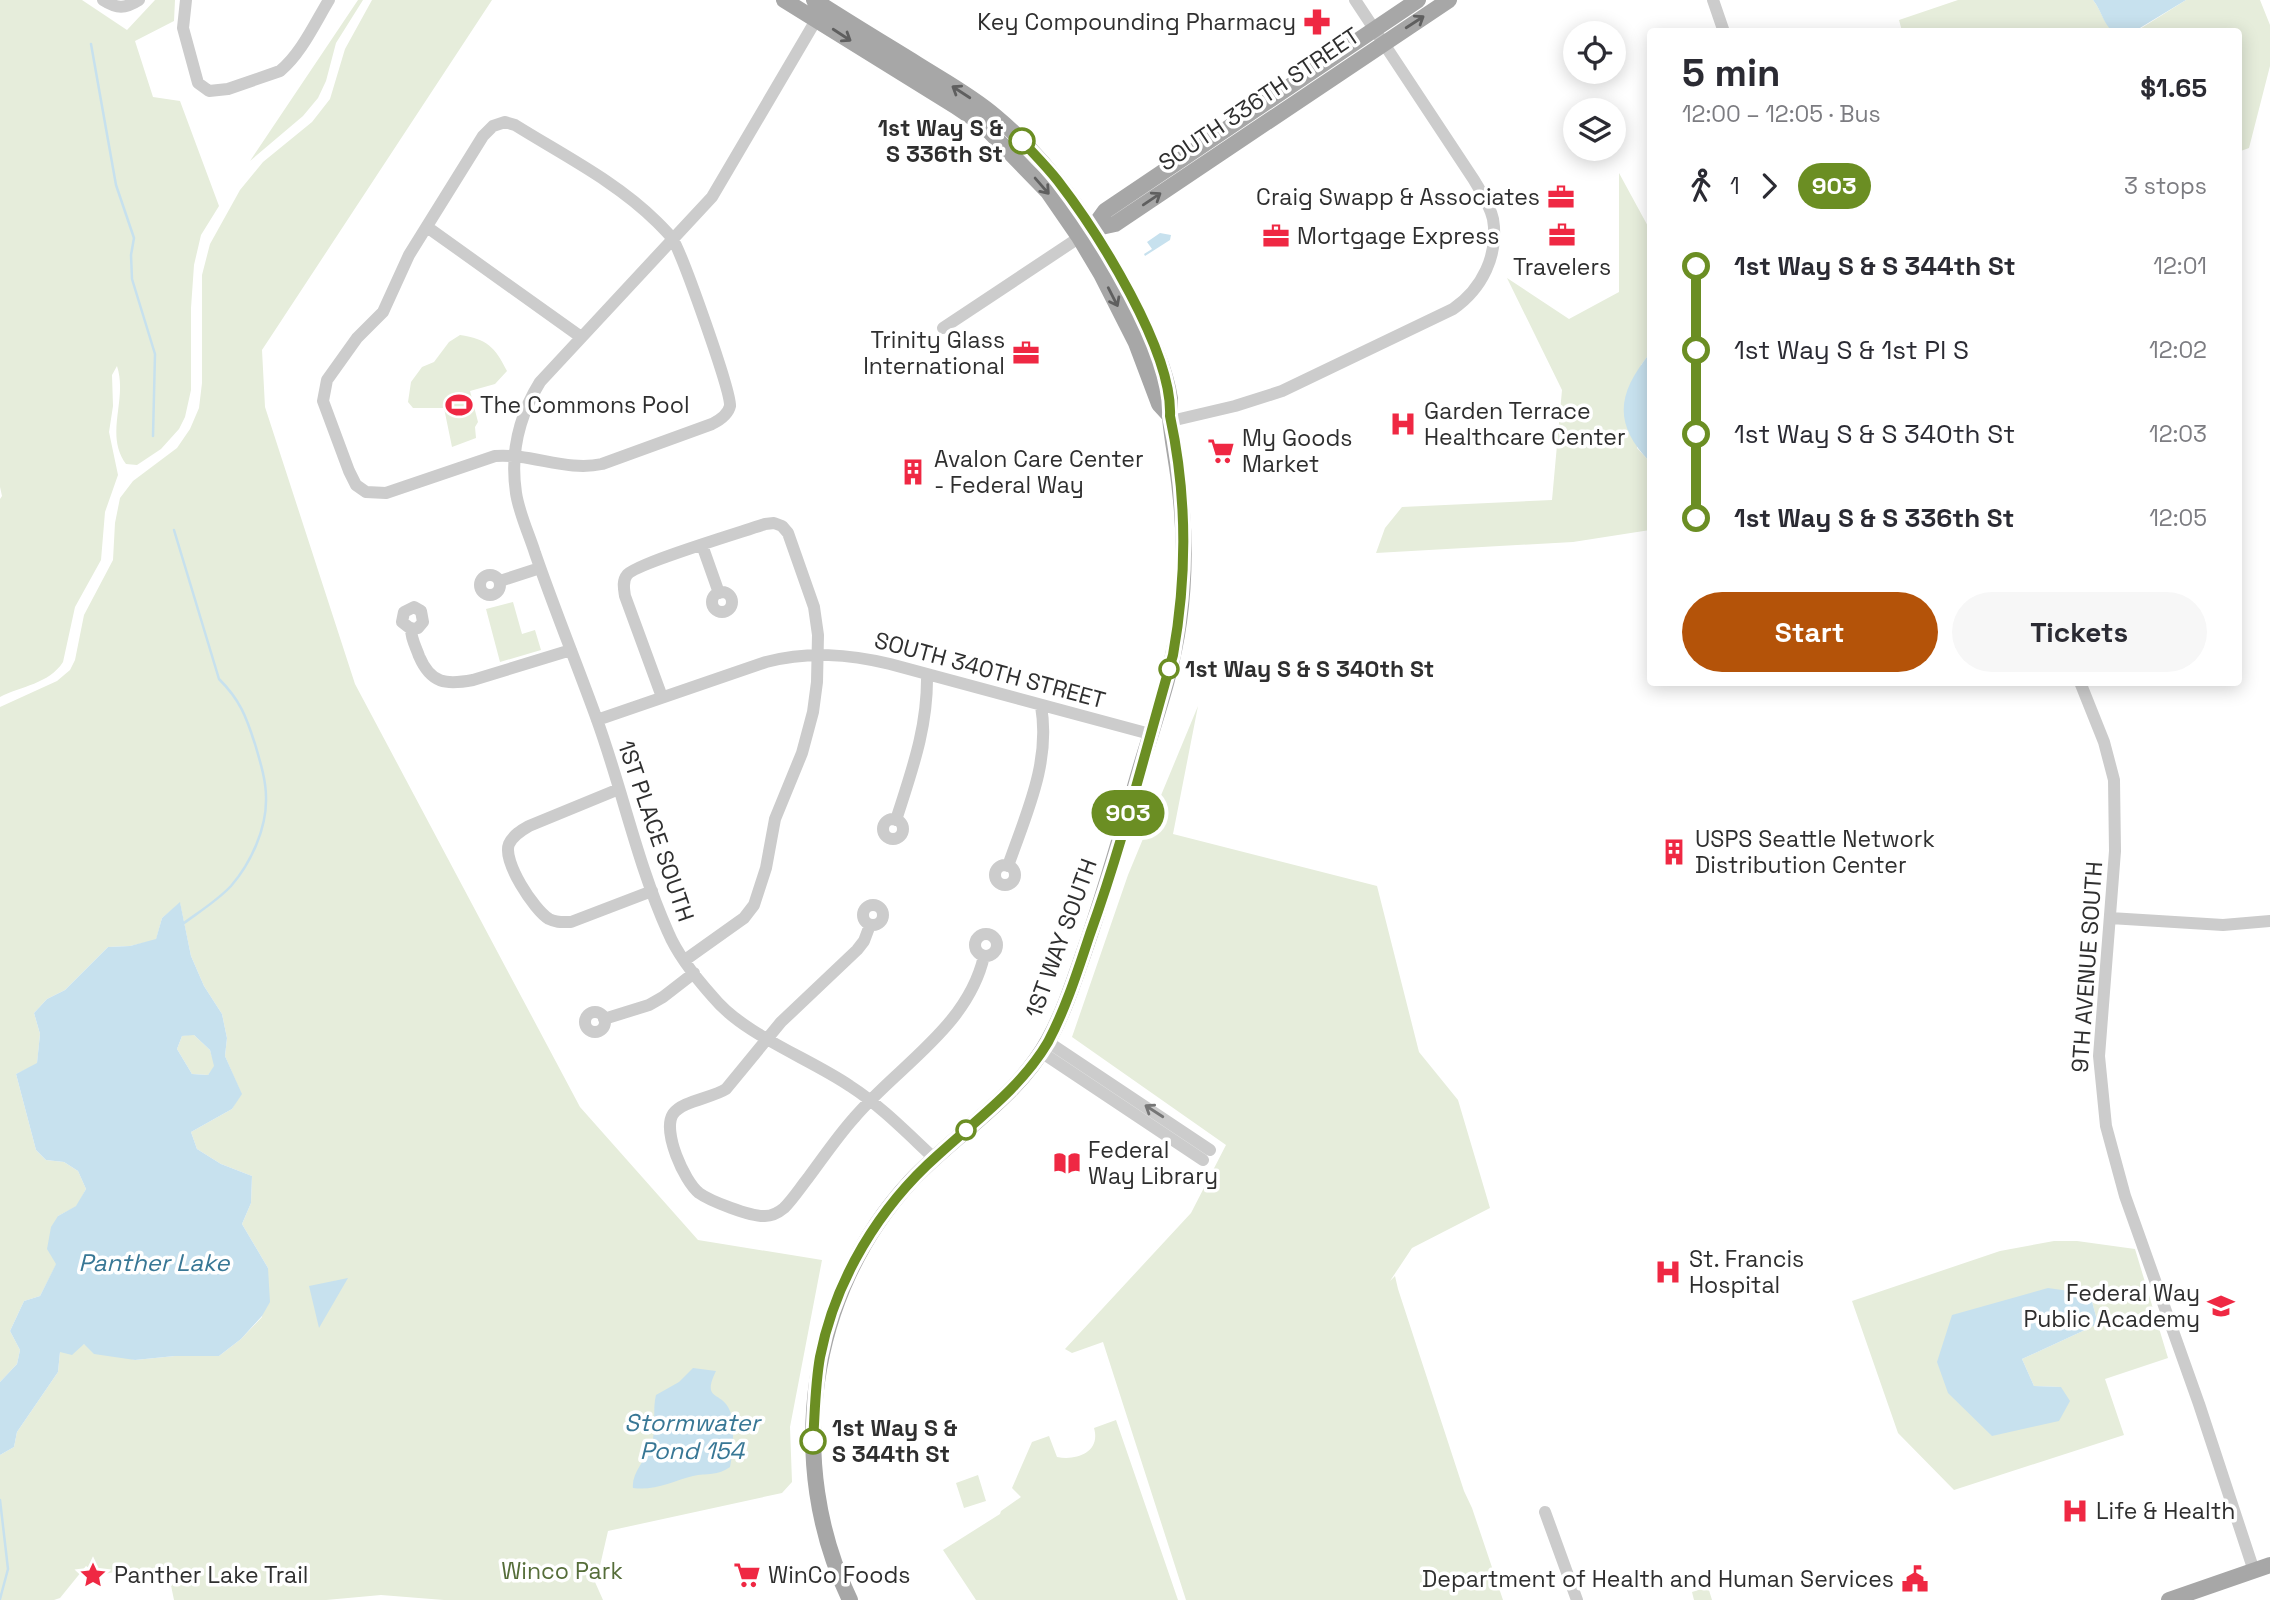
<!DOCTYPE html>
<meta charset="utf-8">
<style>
:root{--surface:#fff;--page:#f7f7f7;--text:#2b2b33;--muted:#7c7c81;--accent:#b45309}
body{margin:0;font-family:"Space Grotesk",sans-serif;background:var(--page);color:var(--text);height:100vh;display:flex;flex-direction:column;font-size:26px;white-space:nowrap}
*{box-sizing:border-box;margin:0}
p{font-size:23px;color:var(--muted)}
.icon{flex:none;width:38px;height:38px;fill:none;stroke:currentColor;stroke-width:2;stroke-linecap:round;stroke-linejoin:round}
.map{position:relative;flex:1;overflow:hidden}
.side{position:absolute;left:1647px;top:28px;width:595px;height:658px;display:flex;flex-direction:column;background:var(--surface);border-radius:7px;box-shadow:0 4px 18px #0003}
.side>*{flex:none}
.badge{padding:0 14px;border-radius:23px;font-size:24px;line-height:46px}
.fabs{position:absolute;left:1563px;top:21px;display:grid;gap:14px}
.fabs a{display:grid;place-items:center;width:63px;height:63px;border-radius:50%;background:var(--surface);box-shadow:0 4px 18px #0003;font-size:35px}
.map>.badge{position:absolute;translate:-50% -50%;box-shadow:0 0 0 4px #fff}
.legs{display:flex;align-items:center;gap:10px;height:77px;padding:0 35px;font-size:23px}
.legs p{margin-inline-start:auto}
.head{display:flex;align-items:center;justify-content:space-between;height:119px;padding:0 35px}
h1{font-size:38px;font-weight:700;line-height:52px}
.cta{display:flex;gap:14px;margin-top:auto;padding:14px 35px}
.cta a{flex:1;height:80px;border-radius:42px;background:var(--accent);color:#fff;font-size:28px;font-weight:700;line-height:80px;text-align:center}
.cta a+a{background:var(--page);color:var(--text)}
ul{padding:0 35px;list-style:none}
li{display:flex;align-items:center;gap:24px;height:84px;font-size:26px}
li i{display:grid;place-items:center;width:10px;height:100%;margin:0 9px;background:currentColor}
li i::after{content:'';width:18px;height:18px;margin:-9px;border:5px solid;border-radius:50%;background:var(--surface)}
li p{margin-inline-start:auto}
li:first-child i{background:linear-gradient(#0000 50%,currentColor 0)}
li:last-child i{background:linear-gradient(currentColor 50%,#0000 0)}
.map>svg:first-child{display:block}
.green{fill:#e6eddb;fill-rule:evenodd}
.water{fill:#c7e1ee;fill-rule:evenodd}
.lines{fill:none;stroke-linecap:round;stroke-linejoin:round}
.stream{stroke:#c7e1ee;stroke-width:2.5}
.minor{stroke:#ccc;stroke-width:12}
.major{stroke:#a7a7a7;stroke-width:16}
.oneway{stroke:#5f5f5f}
.oneway2{stroke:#767676}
.line-1-casing{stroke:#fff;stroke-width:16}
.line-1{stroke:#6b8e23;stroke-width:10}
.stop-1-dot{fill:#fff;stroke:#6b8e23;stroke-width:3.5}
.labels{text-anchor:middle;stroke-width:7;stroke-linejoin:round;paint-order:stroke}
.poi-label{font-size:23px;fill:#2f2f2f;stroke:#fff;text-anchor:start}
.street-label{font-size:23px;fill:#2f2f2f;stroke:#fff}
.stop-label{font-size:23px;font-weight:bold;fill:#2f2f2f;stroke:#fff;text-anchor:start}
.park-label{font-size:23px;fill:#556d39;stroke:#fff}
.water-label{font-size:24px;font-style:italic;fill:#387795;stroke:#fff}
</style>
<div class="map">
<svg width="2270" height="1600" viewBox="0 0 2270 1600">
<rect width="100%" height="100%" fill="#fff"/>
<path class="green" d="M0,0H82L127,30L155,0H175L174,21L135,41L153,97L180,101L219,206L201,235L194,265L191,308V390L185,417L179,429L161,449L137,465L126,464C104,434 128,400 117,366L112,375L113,406L109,432L118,475L105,512L101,560L75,607L63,662C49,684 21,686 0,697V499L2,496L0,487Z
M358,0H363L336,43L326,81L318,98L303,116L250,161Z
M372,0H492L262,350L265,407L355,684L580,1107L698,1240L822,1260L790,1427L792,1482L782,1493L608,1531L599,1570L591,1573L603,1600H444L381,1595L326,1600H174L167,1566L162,1573L130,1580L120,1571L99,1575L86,1566L60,1598L54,1600H0V1455L14,1447L17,1432L58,1372L60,1352L84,1344L135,1360L175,1356H219L241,1339L262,1317L268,1268L242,1224L251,1203L252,1176L221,1164L197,1149L191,1132L232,1109L241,1093L225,1056L227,1038L222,1014L204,986L191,956L180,903L162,918L156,940L130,946L108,947L65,990L47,999L34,1013L40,1034L37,1064L16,1074L36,1150L46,1160L64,1162L78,1171L86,1189L77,1206L58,1216L57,1263L40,1296L24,1301L10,1331L20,1350L17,1364L0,1382V707L57,681L70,670L75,660L84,615L113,560L115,523L120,498L133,481L177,448L190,429L199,408L202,383V275L210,244L240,190L263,162L312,122L330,99L345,49Z
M1958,0H2093C2102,11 2103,24 2115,31H1902L1899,20Z
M2186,0H2260L2270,25V66L2249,148L2238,152V32H2135Z
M1619,173L1650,230V353L1641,365L1637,448L1650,462V530L1573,542L1376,553L1385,528L1402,507L1552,500L1562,390L1507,278L1569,319L1619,292Z
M460,335C487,339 495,347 507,371L495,384L470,391L478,422L475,427L476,438L452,447L444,408H413L408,402L411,382L422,367L434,362L449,342Z
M513,602L522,634L535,630L541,650L500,662L486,609Z
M1198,706L1173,834L1377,886L1419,1052L1458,1100L1490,1208L1412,1248L1390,1281L1395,1276L1398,1289L1464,1491L1472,1508L1503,1600H1186L1103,1342L1072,1353L1065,1349L1191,1213L1226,1145L1072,1037L1128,875Z
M193,1034L210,1050L215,1066L208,1075L192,1074L177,1049L182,1036Z
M2054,1241H2077L2135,1249L2168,1358L2105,1379L2124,1435L1954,1490L1898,1433L1852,1301L2000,1251ZM2090,1294L2098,1324L2022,1359L2034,1386L2061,1387L1948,1393Z
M1116,1420L1178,1600H976L943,1550L1000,1514L1001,1511L1021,1497L1012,1488L1032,1442L1049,1436L1057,1457C1077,1461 1101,1452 1094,1428Z
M978,1475L986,1501L964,1508L956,1483Z
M1708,1587L1712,1600H1694L1692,1592Z"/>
<path class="water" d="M2093,0H2186L2135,31L2111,30C2103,22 2101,10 2093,0Z
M1160,233L1171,235L1170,240L1145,256L1144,254L1152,249L1147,242Z
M1650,353V462C1612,423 1618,393 1650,353Z
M180,902L191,956L204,986L222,1014L227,1038L225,1056L242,1094L232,1109L191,1132L197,1149L221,1164L252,1176L251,1203L242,1224L268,1268L270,1302L262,1316L241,1339L219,1356H175L135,1360L94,1354L84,1344L72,1355L60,1352L58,1372L17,1432L14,1447L0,1455V1382L17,1364L20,1350L10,1331L24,1301L40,1296L56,1264L47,1249L51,1227L58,1216L76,1206L86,1189L78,1171L64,1162L46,1160L36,1150L16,1074L37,1063L40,1034L34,1013L47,999L65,990L108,947L130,946L156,939L162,918ZM194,1035L210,1050L214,1066L208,1075L192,1074L177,1049L182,1036Z
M348,1278L319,1328L309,1286Z
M2048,1288L2090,1294L2098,1324L2022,1359L2034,1386L2061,1387L2070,1401L2059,1421L1992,1436L1948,1393L1937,1362L1952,1315Z
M693,1368L716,1371C701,1402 722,1390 730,1411C735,1423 733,1454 730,1467C718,1476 707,1473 693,1476C673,1481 655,1491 633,1488C631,1474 646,1459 651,1446C657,1429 652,1411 656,1395L679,1382Z"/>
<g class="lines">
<path class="stream" d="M91,44L116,185L134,238L131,255L132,279L155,354L153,436
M174,530L219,679C240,700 246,716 255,744C260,761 266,780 266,797C267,828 251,863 231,886C218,900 199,912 184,923
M0,1500L8,1569L0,1599"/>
<path class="minor" d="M103,0C117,9 125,9 139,0
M186,0L183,28L198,83L209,91L228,89L280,71C301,54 315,23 329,0
M1713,0L1724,32
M816,20L712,197L540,382C519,416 510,453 516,493C519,513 529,534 535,553C554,608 576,662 596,717C622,788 637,863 668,932C678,956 696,978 713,997C744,1035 809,1058 850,1086C881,1106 907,1133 934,1158
M505,122L515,125C563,155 617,182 657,222C662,227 668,233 672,238C682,253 731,391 730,406C728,415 720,420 712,424L602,464C567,472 531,453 495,456L386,493L366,492L356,485L349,471L323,401L327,380L357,338L383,312L409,255L483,136L493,126Z
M427,227L581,337
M943,328L1086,233
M1171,421L1235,406L1282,391L1453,309C1482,289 1499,255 1493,219C1490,205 1481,192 1474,180L1355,0
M702,545L719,593
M480 585a10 10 0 1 1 20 0a10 10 0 1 1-20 0Z
M500,581L540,568
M712 602a10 10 0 1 1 20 0a10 10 0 1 1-20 0Z
M411,629L418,628L423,622L421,611L414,607L404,612L402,622L411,629C411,639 416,647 419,656C431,684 446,685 473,680L571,650
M2080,682L2104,742L2114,780L2115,851L2099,1056L2106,1126L2125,1196L2199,1404L2254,1571
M662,697L625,596C624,589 622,581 627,575C634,564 745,531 765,524L774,523L782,526L788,533L814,607L818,635L817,682L813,712L802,753L775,819L766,868L754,905L744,918L685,960
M597,720L766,662C809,651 848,654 890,664L1150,734
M619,789L529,826C522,830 513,835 509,844C502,861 534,910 549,919C557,923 562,922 571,922L652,891
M883 829a10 10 0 1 1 20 0a10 10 0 1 1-20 0Z
M896,820C912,770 928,727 927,674
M995 875a10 10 0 1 1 20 0a10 10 0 1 1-20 0Z
M1008,866C1026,814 1051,762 1041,706
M863 915a10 10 0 1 1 20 0a10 10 0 1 1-20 0Z
M2110,918L2223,925L2270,921
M870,925L864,941L857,950L781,1022L726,1089C712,1098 682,1101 673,1114C662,1131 684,1181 699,1193C710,1201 751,1217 765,1216C772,1216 778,1213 784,1208C793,1199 800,1188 808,1178C823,1158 837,1137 854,1118C898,1066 968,1027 984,956
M975 945a11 11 0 1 1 22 0a11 11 0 1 1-22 0Z
M585 1022a10 10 0 1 1 20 0a10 10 0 1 1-20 0Z
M604,1019L649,1005L663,997L694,973
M1048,1042L1210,1150
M1041,1052L1203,1160
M1545,1512L1577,1600"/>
<path class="major" d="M784,0L955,106L983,125L1048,192L1079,237L1101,274L1136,343L1159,404L1170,416
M814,0C848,22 883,43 917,64C944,81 972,96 995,116C1055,166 1098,234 1133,303C1148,333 1165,365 1170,399C1170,402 1170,414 1170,417C1172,442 1178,467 1180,491C1185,534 1185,579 1179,622C1172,674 1153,725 1138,776C1121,836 1104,895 1083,955C1073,984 1063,1014 1048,1041C1016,1099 955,1134 911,1181C808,1292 784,1464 850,1600
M1092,229L1115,224L1449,0
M1092,229L1105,211L1418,0
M2169,1600L2270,1565"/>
</g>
<defs><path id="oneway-shaft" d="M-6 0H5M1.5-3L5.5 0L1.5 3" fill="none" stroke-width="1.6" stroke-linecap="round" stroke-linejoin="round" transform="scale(1.75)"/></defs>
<g class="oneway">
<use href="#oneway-shaft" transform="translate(1415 22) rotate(-33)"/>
<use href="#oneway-shaft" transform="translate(842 35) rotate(33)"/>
<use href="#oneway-shaft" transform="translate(961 92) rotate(-147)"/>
<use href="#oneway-shaft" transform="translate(1042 186) rotate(49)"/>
<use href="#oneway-shaft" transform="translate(1152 199) rotate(-34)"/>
<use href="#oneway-shaft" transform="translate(1113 297) rotate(63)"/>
</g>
<use class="oneway2" href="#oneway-shaft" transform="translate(1154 1111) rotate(-147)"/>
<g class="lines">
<g class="line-1-casing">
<path id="line-1" d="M813,1441C815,1413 815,1385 820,1357C835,1280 879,1207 938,1155C976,1120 1021,1088 1048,1042C1066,1008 1078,970 1090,934C1123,843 1146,748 1173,655C1187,577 1187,495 1170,416C1173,351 1098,233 1058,181C1047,167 1034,154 1022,141"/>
</g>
<use href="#line-1" class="line-1"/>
</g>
<defs>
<g id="pharmacy-bare" transform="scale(2.1)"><path d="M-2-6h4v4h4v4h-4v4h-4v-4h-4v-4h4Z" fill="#ef2843" stroke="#fff" stroke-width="2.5" paint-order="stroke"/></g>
<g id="office-bare" transform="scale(2.1)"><path d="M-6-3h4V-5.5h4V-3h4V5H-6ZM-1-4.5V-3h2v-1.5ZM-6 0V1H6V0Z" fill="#ef2843" stroke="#fff" stroke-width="2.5" paint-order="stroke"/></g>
<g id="stadium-bare" transform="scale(2.1)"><path d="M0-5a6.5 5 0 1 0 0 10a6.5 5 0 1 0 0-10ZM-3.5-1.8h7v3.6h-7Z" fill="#ef2843" stroke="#fff" stroke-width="2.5" paint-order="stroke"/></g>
<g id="hospital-bare" transform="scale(2.1)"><path d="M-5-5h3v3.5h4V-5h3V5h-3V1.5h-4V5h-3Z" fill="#ef2843" stroke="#fff" stroke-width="2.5" paint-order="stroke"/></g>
<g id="supermarket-bare" transform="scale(2.1)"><path d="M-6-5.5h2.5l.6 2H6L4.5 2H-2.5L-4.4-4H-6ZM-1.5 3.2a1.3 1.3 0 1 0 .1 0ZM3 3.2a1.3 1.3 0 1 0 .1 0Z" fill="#ef2843" stroke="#fff" stroke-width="2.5" paint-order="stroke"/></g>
<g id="building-bare" transform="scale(2.1)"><path d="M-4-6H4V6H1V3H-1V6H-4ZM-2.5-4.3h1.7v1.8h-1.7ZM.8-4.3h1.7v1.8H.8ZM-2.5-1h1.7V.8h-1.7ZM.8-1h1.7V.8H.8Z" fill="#ef2843" stroke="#fff" stroke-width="2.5" paint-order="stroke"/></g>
<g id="library-bare" transform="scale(2.1)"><path d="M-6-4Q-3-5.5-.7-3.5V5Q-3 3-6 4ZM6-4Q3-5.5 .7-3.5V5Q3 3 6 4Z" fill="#ef2843" stroke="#fff" stroke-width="2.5" paint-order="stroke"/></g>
<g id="school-bare" transform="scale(2.1)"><path d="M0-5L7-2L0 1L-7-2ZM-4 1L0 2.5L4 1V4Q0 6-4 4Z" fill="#ef2843" stroke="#fff" stroke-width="2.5" paint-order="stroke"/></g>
<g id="sight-bare" transform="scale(2.1)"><path d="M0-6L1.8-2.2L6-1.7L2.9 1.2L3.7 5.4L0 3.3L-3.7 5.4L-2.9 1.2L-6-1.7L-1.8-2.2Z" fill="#ef2843" stroke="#fff" stroke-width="2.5" paint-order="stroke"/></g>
<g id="civic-bare" transform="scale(2.1)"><path d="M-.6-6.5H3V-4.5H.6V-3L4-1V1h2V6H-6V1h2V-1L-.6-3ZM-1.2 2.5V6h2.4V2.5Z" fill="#ef2843" stroke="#fff" stroke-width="2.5" paint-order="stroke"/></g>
</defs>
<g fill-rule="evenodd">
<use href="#pharmacy-bare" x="1317" y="22"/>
<use href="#office-bare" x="1561" y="197"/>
<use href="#office-bare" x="1562" y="235"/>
<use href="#office-bare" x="1276" y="236"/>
<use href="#office-bare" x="1026" y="353"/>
<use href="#stadium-bare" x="459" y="405"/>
<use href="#hospital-bare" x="1403" y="424"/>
<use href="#supermarket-bare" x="1221" y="451"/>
<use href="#building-bare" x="913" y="472"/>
<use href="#building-bare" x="1674" y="852"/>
<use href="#library-bare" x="1067" y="1163"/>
<use href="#hospital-bare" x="1668" y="1272"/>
<use href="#school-bare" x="2221" y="1306"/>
<use href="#hospital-bare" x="2075" y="1511"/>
<use href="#sight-bare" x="93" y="1575"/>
<use href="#supermarket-bare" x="747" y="1575"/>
<use href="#civic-bare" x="1915" y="1579"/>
</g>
<g class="stop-1-dot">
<circle cx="1022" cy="141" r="12"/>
<circle cx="1169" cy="669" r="9"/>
<circle cx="966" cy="1130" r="9"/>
<circle cx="813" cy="1441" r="12"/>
</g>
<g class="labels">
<g class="poi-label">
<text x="1296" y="30" text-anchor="end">Key Compounding Pharmacy</text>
<text x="1540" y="205" text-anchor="end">Craig Swapp &amp; Associates</text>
<text x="1297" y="244">Mortgage Express</text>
<text x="1562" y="275" text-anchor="middle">Travelers</text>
<text x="1005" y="348" text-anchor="end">Trinity Glass<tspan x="1005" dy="26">International</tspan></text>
<text x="480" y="413">The Commons Pool</text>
<text x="1424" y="419">Garden Terrace<tspan x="1424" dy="26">Healthcare Center</tspan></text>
<text x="1242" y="446">My Goods<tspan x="1242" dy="26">Market</tspan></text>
<text x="934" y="467">Avalon Care Center<tspan x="934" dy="26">- Federal Way</tspan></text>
<text x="1695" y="847">USPS Seattle Network<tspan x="1695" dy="26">Distribution Center</tspan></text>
<text x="1088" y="1158">Federal<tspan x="1088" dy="26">Way Library</tspan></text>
<text x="1689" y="1267">St. Francis<tspan x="1689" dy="26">Hospital</tspan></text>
<text x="2200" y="1301" text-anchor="end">Federal Way<tspan x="2200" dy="26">Public Academy</tspan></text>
<text x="2096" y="1519">Life &amp; Health</text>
<text x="114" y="1583">Panther Lake Trail</text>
<text x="768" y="1583">WinCo Foods</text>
<text x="1894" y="1587" text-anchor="end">Department of Health and Human Services</text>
</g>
<g class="street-label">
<text transform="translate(1259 99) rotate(-34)" y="8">SOUTH 336TH STREET</text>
<text transform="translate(990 670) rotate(15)" y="8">SOUTH 340TH STREET</text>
<text transform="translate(656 831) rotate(71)" y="8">1ST PLACE SOUTH</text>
<text transform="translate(1061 938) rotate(-70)" y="8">1ST WAY SOUTH</text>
<text transform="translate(2087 967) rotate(-86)" y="8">9TH AVENUE SOUTH</text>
</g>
<g class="stop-label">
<text x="1003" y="136" text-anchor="end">1st Way S &amp;<tspan x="1003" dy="26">S 336th St</tspan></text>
<text x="1185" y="677">1st Way S &amp; S 340th St</text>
<text x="832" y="1436">1st Way S &amp;<tspan x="832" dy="26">S 344th St</tspan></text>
</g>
<g class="park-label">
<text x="562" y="1579">Winco Park</text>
</g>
<g class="water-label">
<text x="154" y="1271">Panther Lake</text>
<text x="692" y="1431">Stormwater<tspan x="692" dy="28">Pond 154</tspan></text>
</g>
</g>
</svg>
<div class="fabs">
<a><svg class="icon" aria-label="locate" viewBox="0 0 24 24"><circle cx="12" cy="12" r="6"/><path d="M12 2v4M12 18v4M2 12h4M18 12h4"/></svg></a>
<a><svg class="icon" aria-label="layers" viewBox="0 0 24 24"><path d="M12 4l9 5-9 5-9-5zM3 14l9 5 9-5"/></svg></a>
</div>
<b class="badge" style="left:1128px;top:813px;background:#6b8e23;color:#fff">903</b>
<section class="side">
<div class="head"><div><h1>5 min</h1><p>12:00 – 12:05 · Bus</p></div><b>$1.65</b></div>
<div class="legs"><svg class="icon" aria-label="walk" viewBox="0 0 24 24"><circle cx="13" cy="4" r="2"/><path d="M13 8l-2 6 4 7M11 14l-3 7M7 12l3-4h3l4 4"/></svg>1<svg class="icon" aria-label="forward" viewBox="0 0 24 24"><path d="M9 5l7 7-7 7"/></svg><b class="badge" style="background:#6b8e23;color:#fff">903</b><p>3 stops</p></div>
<ul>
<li><i style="color:#6b8e23"></i><b>1st Way S &amp; S 344th St</b><p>12:01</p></li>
<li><i style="color:#6b8e23"></i><span>1st Way S &amp; 1st Pl S</span><p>12:02</p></li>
<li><i style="color:#6b8e23"></i><span>1st Way S &amp; S 340th St</span><p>12:03</p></li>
<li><i style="color:#6b8e23"></i><b>1st Way S &amp; S 336th St</b><p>12:05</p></li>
</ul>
<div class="cta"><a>Start</a><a>Tickets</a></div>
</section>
</div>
